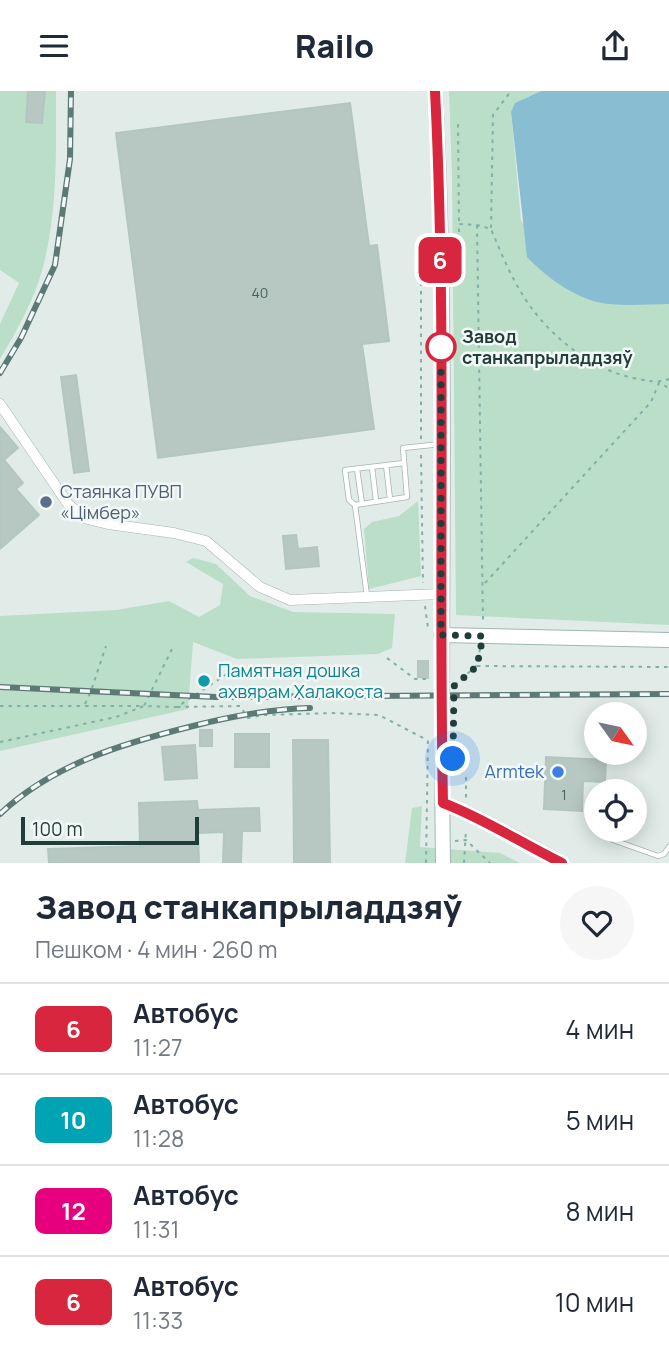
<!DOCTYPE html>
<html lang="ru">
<meta charset="utf-8">
<style>
:root{--surface:#fff;--page:#f6f6f7;--text:#1f2937;--muted:#747a83;--line:#e0e1e3}
body{margin:0;font-family:Manrope,sans-serif;background:var(--page);color:var(--text);height:100vh;display:flex;flex-direction:column;font-size:26px;white-space:nowrap}
*{box-sizing:border-box;margin:0}
p{font-size:23px;color:var(--muted)}
.icon{flex:none;width:38px;height:38px;fill:none;stroke:currentColor;stroke-width:2;stroke-linecap:round;stroke-linejoin:round}
.map{position:relative;height:772px;overflow:hidden}
.side{display:flex;flex-direction:column;background:var(--surface);flex:1}
.side>*{flex:none}
.badge{padding:0 14px;border-radius:10px;font-size:24px;line-height:46px}
.needle{width:46px;rotate:123deg}
.buttons{position:absolute;left:584px;top:611px;display:grid;gap:14px}
.buttons a{display:grid;place-items:center;width:63px;height:63px;border-radius:50%;background:var(--surface);box-shadow:0 4px 18px #0003;font-size:35px}
.scale{position:absolute;left:21px;bottom:18px;width:178px;box-sizing:border-box;padding-left:7px;border:4px solid #213d39;border-top:0;font-size:19px;line-height:24px;white-space:nowrap;color:#213d39;-webkit-text-stroke:5px #f2f8f6;paint-order:stroke}
.you{position:absolute;width:35px;height:35px;margin:-18px;border:5px solid #fff;border-radius:50%;background:#1a73e8;box-shadow:0 0 0 10px #1a73e833}
.map>.badge{position:absolute;translate:-50% -50%;box-shadow:0 0 0 4px #fff}
.round{display:grid;place-items:center;flex:none;width:74px;height:74px;border-radius:37px;background:var(--page)}
.summary{display:flex;align-items:center;justify-content:space-between;height:119px;padding:0 35px}
h1{font-size:33px;font-weight:800;line-height:52px}
ul{padding:0;list-style:none}
li{display:flex;align-items:center;gap:21px;height:91px;padding:0 35px;border-top:2px solid var(--line)}
li div{flex:1}
li b{display:block;font-size:26px}
li em{font-style:normal}
li .badge{min-width:77px;font-weight:700;text-align:center}
header{display:flex;justify-content:space-between;align-items:center;height:91px;padding:0 35px;background:var(--surface);font-size:32px;font-weight:800}
.map>svg:first-child{display:block}
.green{fill:#badec8}
.water{fill:#88bdd2}
.building{fill:#b7c7c2;stroke:#b4c6c1;stroke-width:2}
.lines{fill:none;stroke-linecap:round;stroke-linejoin:round}
.lane-casing{stroke:#a4b4b1;stroke-width:6}
.street-casing{stroke:#a4b4b1;stroke-width:11}
.secondary-casing{stroke:#9fb8b2;stroke-width:16}
.path{stroke:#81b0a7;stroke-width:2;stroke-dasharray:3.5 5;stroke-linecap:butt}
.lane{stroke:#fff;stroke-width:4.5}
.street{stroke:#fff;stroke-width:10}
.secondary{stroke:#fff;stroke-width:14}
.rail-casing{stroke:#5c7975;stroke-width:6}
.rail{stroke:#f2f8f6;stroke-width:3.5;stroke-dasharray:10;stroke-linecap:butt}
.line-casing{stroke:#fff;stroke-width:16}
.line{stroke:#d7263d;stroke-width:10}
.walk{stroke:#213d39;stroke-width:7;stroke-dasharray:0 12.6}
.stop-dot{fill:#fff;stroke:#d7263d;stroke-width:3.5}
.service-dot{fill:#5c6f8a;stroke:#f2f8f6;stroke-width:2.5}
.culture-dot{fill:#0f9aa8;stroke:#f2f8f6;stroke-width:2.5}
.shop-dot{fill:#3f7fe0;stroke:#f2f8f6;stroke-width:2.5}
.labels{text-anchor:middle;stroke-width:5;stroke-linejoin:round;paint-order:stroke}
.number-label{font-size:14px;fill:#46605b}
.stop-label{font-size:18px;font-weight:bold;fill:#213d39;stroke:#f2f8f6;text-anchor:start}
.service-label{font-size:18px;fill:#4e5e75;stroke:#f2f8f6;text-anchor:start}
.culture-label{font-size:18px;fill:#0d838f;stroke:#f2f8f6;text-anchor:start}
.shop-label{font-size:18px;fill:#366cbe;stroke:#f2f8f6;text-anchor:end}
</style>
<header><svg class="icon" aria-label="menu" viewBox="0 0 24 24"><path d="M4 6h16M4 12h16M4 18h16"/></svg>Railo<svg class="icon" aria-label="share" viewBox="0 0 24 24"><path d="M12 15V3M7 8l5-5 5 5M5 13v7h14v-7"/></svg></header>
<div class="map">
<svg width="669" height="772" viewBox="0 0 669 772">
<rect width="100%" height="100%" fill="#e1ece9"/>
<path class="green" d="M0,0H56C56,58 58,119 43,176C35,207 17,240 0,268V233L19,192L0,179Z
M449,0H541L525,7L511,21L521,130L597,211L669,213V534L456,524L452,84Z
M418,410L421,485L369,498L364,438L372,431L399,425Z
M193,467L216,473L250,505L293,521L395,523L392,557L378,563L237,568L193,551L188,618L0,660V525L116,519L169,510L199,526L220,514L223,493L186,471Z
M422,715L420,756L500,762L520,772H405L412,717Z"/>
<path class="water" d="M541,0H669V213C646,213 619,216 597,211C571,204 545,185 527,166L511,21L515,12Z"/>
<path class="building" d="M28,0H45L42,32L26,31Z
M350,12L369,155L377,154L389,250L362,253L374,338L158,367L116,42Z
M76,284L89,380L74,382L61,286Z
M0,336L18,357L4,369L23,392L16,398L39,424L0,458Z
M296,444L298,458L317,456L319,475L286,478L283,445Z
M418,570H428V587L418,586Z
M200,639H212V655H200Z
M235,643H269V676H235Z
M293,649H328L330,772H294Z
M195,654L197,687L165,689L162,656Z
M546,666L606,669L605,691L583,690L582,720L544,718Z
M197,710L198,719L259,717L260,740H242L241,772H223L224,741L198,742L199,772H49L48,758L140,755L139,712Z"/>
<g class="lines">
<g class="lane-casing">
<path id="lane" d="M386,374L390,408
M372,376L376,410
M357,378L362,413
M355,414L349,409L345,379L404,372
M367,505L355,414L407,406L403,357L441,353
M613,749L658,765L664,763L669,756"/>
</g>
<g class="street-casing">
<path id="street" d="M0,313L68,413L84,427L108,433L174,442L206,450L260,496L290,509L441,503"/>
</g>
<g class="secondary-casing">
<path id="secondary" d="M435,0C449,257 439,515 443,772
M441,544L669,549
M443,712C483,727 524,753 562,772"/>
</g>
<path class="path" d="M458,33L459,132
M477,134L483,531
M491,137L493,24L511,0
M455,155L459,154V133L477,134L491,138C500,159 509,182 521,201C544,241 588,277 633,287C646,289 656,293 669,288
M421,348V155H425
M421,364L423,492
M485,492L651,311L659,292L669,297
M425,515L428,537
M387,567L415,588H429
M477,575L669,576
M455,594L476,575L480,558
M85,613L91,600L106,555
M0,615H144L172,558
M177,616L240,615L248,627L264,624L332,622L379,624L427,649
M0,651L116,626L144,615L177,616L236,577
M456,672L466,687V708
M455,750L466,749L490,772
M426,772L428,647
M464,772L466,738"/>
<use href="#lane" class="lane"/>
<use href="#street" class="street"/>
<use href="#secondary" class="secondary"/>
<g class="rail-casing">
<path id="rail" d="M0,282L21,247L55,174L70,68L71,0
M0,596L216,606L669,603
M0,723C53,673 124,652 193,635C232,625 271,618 310,617"/>
</g>
<use href="#rail" class="rail"/>
</g>
<g class="lines">
<g class="line-casing">
<path id="line" d="M435,0C447,237 438,475 443,712C483,727 523,753 562,772"/>
</g>
<use href="#line" class="line"/>
<path class="walk" d="M441,256V544L483,545L477,575L454,595L453,668"/>
</g>
<circle class="stop-dot" cx="441" cy="256" r="14"/>
<circle class="service-dot" cx="46" cy="411" r="7"/>
<circle class="culture-dot" cx="204" cy="590" r="7"/>
<circle class="shop-dot" cx="558" cy="681" r="7"/>
<g class="labels">
<g class="number-label">
<text x="260" y="207">40</text>
<text x="564" y="709">1</text>
</g>
<g class="stop-label">
<text x="462" y="252">Завод<tspan x="462" dy="21">станкапрыладдзяў</tspan></text>
</g>
<g class="service-label">
<text x="60" y="407">Стаянка ПУВП<tspan x="60" dy="21">«Цімбер»</tspan></text>
</g>
<g class="culture-label">
<text x="218" y="586">Памятная дошка<tspan x="218" dy="21">ахвярам Халакоста</tspan></text>
</g>
<g class="shop-label">
<text x="544" y="687">Armtek</text>
</g>
</g>
</svg>
<div class="buttons">
<a><svg class="needle" viewBox="-14 -14 28 28"><path d="M0-13l5 13h-10z" fill="#e53935"/><path d="M0 13l5-13h-10z" fill="#747a83"/></svg></a>
<a><svg class="icon" aria-label="locate" viewBox="0 0 24 24"><circle cx="12" cy="12" r="6"/><path d="M12 2v4M12 18v4M2 12h4M18 12h4"/></svg></a>
</div>
<div class="scale">100 m</div>
<div class="you" style="left:453px;top:668px"></div>
<b class="badge" style="left:440px;top:169px;background:#d7263d;color:#fff">6</b>
</div>
<section class="side">
<div class="summary"><div><h1>Завод станкапрыладдзяў</h1><p>Пешком · 4 мин · 260 m</p></div><a class="round"><svg class="icon" aria-label="heart" viewBox="0 0 24 24"><path d="M12 20l-8-8c-3-5 5-10 8-4 3-6 11-1 8 4z"/></svg></a></div>
<ul>
<li><span class="badge" style="background:#d7263d;color:#fff">6</span><div><b>Автобус</b><p>11:27</p></div><em>4 мин</em></li>
<li><span class="badge" style="background:#00a3b4;color:#fff">10</span><div><b>Автобус</b><p>11:28</p></div><em>5 мин</em></li>
<li><span class="badge" style="background:#e6007e;color:#fff">12</span><div><b>Автобус</b><p>11:31</p></div><em>8 мин</em></li>
<li><span class="badge" style="background:#d7263d;color:#fff">6</span><div><b>Автобус</b><p>11:33</p></div><em>10 мин</em></li>
</ul>
</section>
